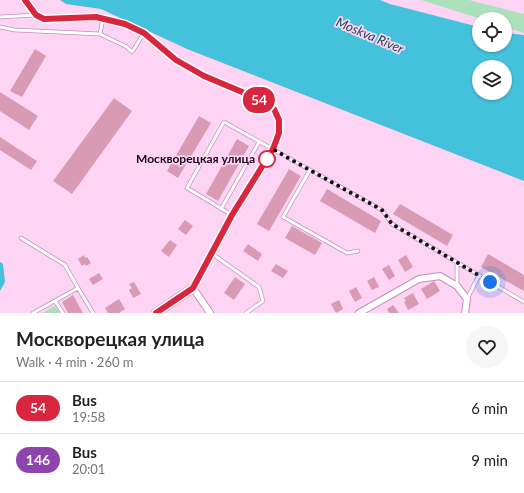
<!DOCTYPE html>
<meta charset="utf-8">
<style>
:root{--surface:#fff;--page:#f6f6f6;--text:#222;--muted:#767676;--line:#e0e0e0}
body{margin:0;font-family:Lato,sans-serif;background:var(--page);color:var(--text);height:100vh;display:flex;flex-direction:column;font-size:15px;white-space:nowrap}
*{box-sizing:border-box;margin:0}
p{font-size:13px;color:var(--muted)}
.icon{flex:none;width:22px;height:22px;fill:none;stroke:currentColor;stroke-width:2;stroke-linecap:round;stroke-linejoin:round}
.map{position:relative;height:313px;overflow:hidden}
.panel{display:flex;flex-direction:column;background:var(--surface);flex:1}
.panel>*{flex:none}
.badge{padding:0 8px;border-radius:13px;font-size:14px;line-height:26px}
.buttons{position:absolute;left:472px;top:12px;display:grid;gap:8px}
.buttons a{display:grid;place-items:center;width:40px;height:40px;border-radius:50%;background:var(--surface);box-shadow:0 1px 3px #0004;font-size:20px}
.you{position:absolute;width:20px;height:20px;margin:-10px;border:3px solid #fff;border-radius:50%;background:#1a73e8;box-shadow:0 0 0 6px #1a73e833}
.map>.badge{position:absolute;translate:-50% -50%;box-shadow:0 0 0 2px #fff}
.round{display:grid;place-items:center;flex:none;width:42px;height:42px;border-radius:21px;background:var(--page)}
.head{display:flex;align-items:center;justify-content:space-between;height:68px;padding:0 16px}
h1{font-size:19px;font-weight:700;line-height:30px}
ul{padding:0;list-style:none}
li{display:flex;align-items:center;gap:12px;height:52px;padding:0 16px;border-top:1px solid var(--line)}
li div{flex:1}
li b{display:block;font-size:15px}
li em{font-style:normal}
li .badge{min-width:44px;font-weight:700;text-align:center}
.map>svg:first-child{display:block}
.green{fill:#aae1bb}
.water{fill:#44c1db;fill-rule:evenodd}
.building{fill:#d99bb3}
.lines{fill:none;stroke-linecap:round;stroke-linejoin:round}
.lane-casing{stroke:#c391b8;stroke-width:4.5}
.street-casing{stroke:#c391b8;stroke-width:8}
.secondary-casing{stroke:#c391b8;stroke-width:10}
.lane{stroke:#fff;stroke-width:3}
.street{stroke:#fff;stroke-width:6}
.secondary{stroke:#ecd3e8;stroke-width:9}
.line-casing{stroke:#fff;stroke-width:9}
.line{stroke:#d7263d;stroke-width:6}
.walk{stroke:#190816;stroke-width:4;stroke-dasharray:0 7.2}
.stop-dot{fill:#fff;stroke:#d7263d;stroke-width:2}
.labels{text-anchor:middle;stroke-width:3.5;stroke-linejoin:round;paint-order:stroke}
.stop-label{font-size:12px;font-weight:bold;fill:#190816;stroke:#fed4f5;text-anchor:end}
.water-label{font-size:13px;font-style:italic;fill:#164b56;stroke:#fed4f5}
</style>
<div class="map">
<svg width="524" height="313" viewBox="0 0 524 313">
<rect width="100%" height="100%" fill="#fed4f5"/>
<path class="green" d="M421,0H469L524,14V33L505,27V19H481Z
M55,306L60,313H42Z"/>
<path class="water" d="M60,0H380L390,4L479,27V45H505V33L524,35V181L187,49L101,9L66,4ZM479,67H505V93H479Z
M0,262L3,264L5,282L0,291Z"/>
<path class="building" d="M35,49L46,56L22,97L10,91Z
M0,92L38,116L29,130L0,111Z
M114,98L132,111L72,194L53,181Z
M199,116L211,123L178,178L167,171Z
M0,137L37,161L31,170L0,150Z
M237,139L249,146L218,201L206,194Z
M289,169L301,176L269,231L257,224Z
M327,189L381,221L375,233L320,201Z
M400,204L453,235L447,246L393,214Z
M185,220L193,226L186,235L178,229Z
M292,226L322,243L315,255L285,238Z
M170,240L177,245L169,257L161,251Z
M248,244L262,254L258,261L243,251Z
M488,254L524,275V291L481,267Z
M84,255L85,258L87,257L91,263L86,266L85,264L82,266L78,259Z
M406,255L413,267L405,272L398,260Z
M276,264L288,271L283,278L271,271Z
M389,265L395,276L389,280L382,269Z
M99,273L103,279L93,285L89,279Z
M235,277L245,284L234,300L224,293Z
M374,277L379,287L372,290L367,281Z
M434,281L440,291L427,299L421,289Z
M134,282L141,294L133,298L129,290L132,288L129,284Z
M356,287L362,298L355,302L349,291Z
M413,293L419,304L408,310L404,302L406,301L404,298Z
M73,295L83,313H68L62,302Z
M119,299L125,309L119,313H108L105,308Z
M339,300L343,309L336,313L331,304Z
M393,305L399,313H389L387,309Z"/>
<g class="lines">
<g class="lane-casing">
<path id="lane" d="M0,17L36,15
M103,18L100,34L127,47L132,52L144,33
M0,27L15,30L100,34
M310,170L283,217L347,253L358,251
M221,209L259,142
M232,215L187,188L224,122L382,210L392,224L524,302
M21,238L65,265L78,288
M211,253L259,287L263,301L246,313
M457,285V263
M467,299L479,275
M55,301L63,313
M33,313L78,288L93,313"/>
</g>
<g class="street-casing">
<path id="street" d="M25,0L36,15L44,19L96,17L125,24L144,33L176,60L204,76L254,97L274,109L279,120V133L273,149L232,215L193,288L210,313
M359,313L419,279L440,276L457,286L467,299L465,313"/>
</g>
<g class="secondary-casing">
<path id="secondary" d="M156,313L193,288"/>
</g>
<use href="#lane" class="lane"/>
<use href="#street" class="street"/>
<use href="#secondary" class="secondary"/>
</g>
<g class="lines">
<g class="line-casing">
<path id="line" d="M25,0L36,15L44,19L96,17L125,24L144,33L176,60L204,76L254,97L274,109L279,120V133L273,149L232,215L193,288L156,313"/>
</g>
<use href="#line" class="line"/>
<path class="walk" d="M267,159L273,149L283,155L382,210L392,224L490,282"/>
</g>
<circle class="stop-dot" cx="267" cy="159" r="8"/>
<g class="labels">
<g class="stop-label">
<text x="255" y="163">Москворецкая улица</text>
</g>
<g class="water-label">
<text transform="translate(370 35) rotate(23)" y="5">Moskva River</text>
</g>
</g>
</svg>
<div class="buttons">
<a><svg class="icon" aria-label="locate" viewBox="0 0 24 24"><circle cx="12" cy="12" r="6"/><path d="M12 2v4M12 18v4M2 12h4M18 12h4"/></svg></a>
<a><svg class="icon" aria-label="layers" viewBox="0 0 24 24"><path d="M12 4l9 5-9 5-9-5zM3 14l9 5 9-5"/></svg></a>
</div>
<div class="you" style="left:490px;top:282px"></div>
<b class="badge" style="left:259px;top:100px;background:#d7263d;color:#fff">54</b>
</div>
<section class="panel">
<div class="head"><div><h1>Москворецкая улица</h1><p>Walk · 4 min · 260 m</p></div><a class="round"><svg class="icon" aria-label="heart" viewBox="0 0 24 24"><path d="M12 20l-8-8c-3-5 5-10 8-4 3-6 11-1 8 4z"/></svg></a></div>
<ul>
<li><span class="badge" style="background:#d7263d;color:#fff">54</span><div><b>Bus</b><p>19:58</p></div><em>6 min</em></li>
<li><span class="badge" style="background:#8e44ad;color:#fff">146</span><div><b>Bus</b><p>20:01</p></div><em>9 min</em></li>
</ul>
</section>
